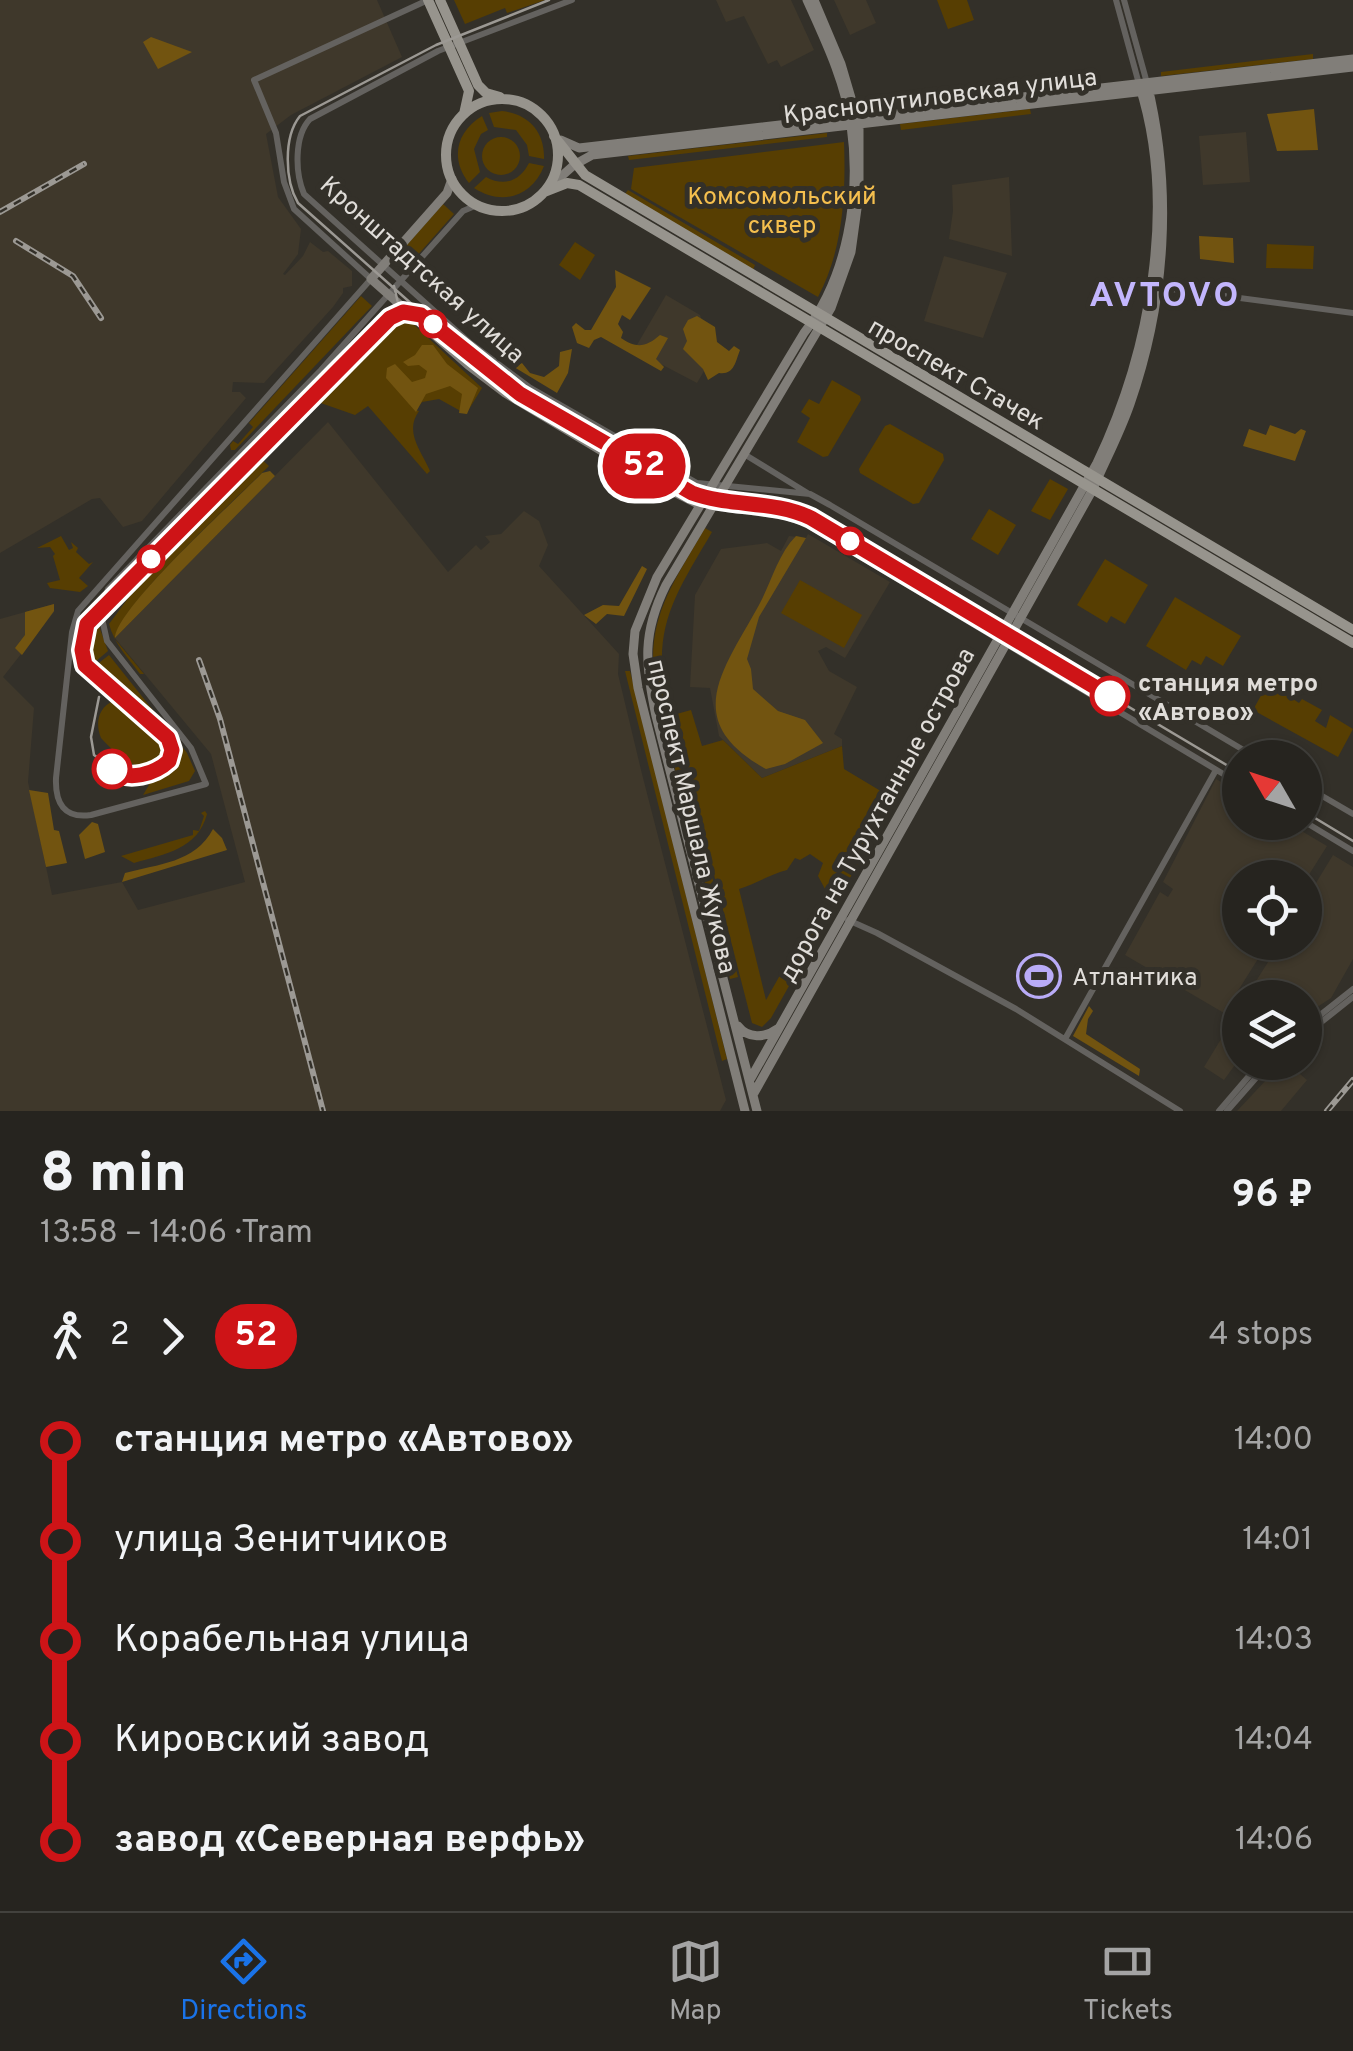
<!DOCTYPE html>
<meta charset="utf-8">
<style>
:root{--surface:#26241f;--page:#2e2c28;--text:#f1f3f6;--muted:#a4a4a4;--line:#42413d;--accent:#1a73e8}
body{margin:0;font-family:Overpass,sans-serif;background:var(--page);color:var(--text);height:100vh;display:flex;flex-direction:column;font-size:38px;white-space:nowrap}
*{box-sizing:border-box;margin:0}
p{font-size:32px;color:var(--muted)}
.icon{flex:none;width:55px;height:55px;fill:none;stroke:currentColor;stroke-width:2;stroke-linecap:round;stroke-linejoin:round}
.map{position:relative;height:1111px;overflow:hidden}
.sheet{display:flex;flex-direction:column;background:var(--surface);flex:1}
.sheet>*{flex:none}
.badge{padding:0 20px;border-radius:32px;font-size:35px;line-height:65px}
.needle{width:65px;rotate:309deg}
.buttons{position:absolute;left:1222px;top:740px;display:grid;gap:20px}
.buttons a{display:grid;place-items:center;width:100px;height:100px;border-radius:50%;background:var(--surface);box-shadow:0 2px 8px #0004,0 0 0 2px var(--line);font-size:50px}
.map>.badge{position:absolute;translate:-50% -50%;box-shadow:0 0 0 5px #fff}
.legs{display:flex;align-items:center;gap:15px;height:110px;padding:0 40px;font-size:32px}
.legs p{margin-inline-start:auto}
.overview{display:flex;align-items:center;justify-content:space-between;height:170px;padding:0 40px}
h1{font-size:55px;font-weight:800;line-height:75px}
ul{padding:0 40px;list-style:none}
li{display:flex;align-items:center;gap:35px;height:100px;font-size:38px}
li i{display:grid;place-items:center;width:15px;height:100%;margin:0 12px;background:currentColor}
li i::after{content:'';width:25px;height:25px;margin:-12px;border:8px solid;border-radius:50%;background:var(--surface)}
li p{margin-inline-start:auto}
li:first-child i{background:linear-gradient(#0000 50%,currentColor 0)}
li:last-child i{background:linear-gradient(currentColor 50%,#0000 0)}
.tab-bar{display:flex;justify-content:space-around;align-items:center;height:140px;border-top:2px solid var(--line);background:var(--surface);font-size:28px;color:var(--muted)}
.tab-bar a{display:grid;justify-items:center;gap:5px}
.tab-bar .active{color:var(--accent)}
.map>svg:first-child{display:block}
.built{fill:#3f382b}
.green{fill:#573e02}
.forest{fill:#725410}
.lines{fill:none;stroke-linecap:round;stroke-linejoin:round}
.street{stroke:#64625f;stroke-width:6}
.secondary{stroke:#817e79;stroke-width:9}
.primary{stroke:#97948d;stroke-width:10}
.tram{stroke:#9c9994;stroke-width:2.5}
.rail-casing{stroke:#9c9994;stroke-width:6}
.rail{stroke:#333029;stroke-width:2.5;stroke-dasharray:8;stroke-linecap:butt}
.line-1-casing{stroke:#fff;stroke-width:22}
.line-1{stroke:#ce1417;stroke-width:15}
.stop-1-dot{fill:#fff;stroke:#ce1417;stroke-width:5}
.labels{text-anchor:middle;stroke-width:10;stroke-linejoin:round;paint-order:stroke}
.street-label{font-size:25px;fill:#e0ddd9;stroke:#333029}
.park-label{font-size:25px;fill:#f5bf4e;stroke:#333029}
.stop-label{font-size:25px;font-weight:bold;fill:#e0ddd9;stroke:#333029;text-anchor:start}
.poi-label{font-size:25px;fill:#e0ddd9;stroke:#333029;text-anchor:start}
.district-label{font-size:35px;font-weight:bold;letter-spacing:2.5px;fill:#c3b6fd;stroke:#333029}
</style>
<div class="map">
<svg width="1353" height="1111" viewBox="0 0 1353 1111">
<rect width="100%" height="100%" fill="#333029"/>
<path class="built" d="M0,0H377L402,57L291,115L266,134L278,197L301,229L298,254L283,274L285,275L303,256L310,242L323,252L328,251L352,271V286L343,288V293L333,307L264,383L233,382L232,392H240L246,398L142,521L123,527L100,498L92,499L0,553Z
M716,0H791L814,50L781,67L777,60L768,64L744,16L726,22Z
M834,0H866L876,23L850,35Z
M1246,132L1250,182L1203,185L1199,136Z
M1009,177L1012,256L949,239L953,211L952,185Z
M944,256L1007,273L983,338L924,321Z
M666,295L700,315L714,354L697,383L634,350Z
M328,422L448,572L476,545L481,550L490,542L485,536L501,534L524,511L539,521L548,545L539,566L619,654L618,674L642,774L726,1100L720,1111H0V619L54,604V612L3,677L34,708L28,782L52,895L122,882L138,910L245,882L211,754L115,638Z
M808,534L890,582L845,658L826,647L818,651L829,671L857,687L834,734L842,739V746L762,778L719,736L710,688L690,687L695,595L721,549L767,543L781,551L789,536L806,538Z
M1216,779L1240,793V822L1288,823L1327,846L1305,881V878H1240V942L1268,943L1224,1013L1125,955L1160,892L1168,897L1173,889L1163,882Z
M1333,855L1353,867V959L1331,998L1305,1015V998L1246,997L1280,943L1305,942V901Z
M1240,1008V1058L1224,1080L1204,1067Z
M1282,1063H1287L1307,1080L1281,1111H1237Z"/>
<path class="green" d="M454,0H545L507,13L505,8L465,24Z
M937,0H967L974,20L948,29Z
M1313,54V59L1161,76V72Z
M1030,109L1031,114L901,130L900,124Z
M502,111C529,114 545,132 544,159L529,156L527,145L516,130L494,127L489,113Z
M482,116L488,130L481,134L474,149L480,172L469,183C450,159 456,132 482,116Z
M827,133V137L629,160L628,156Z
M482 156a19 19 0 1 1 38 0a19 19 0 1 1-38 0Z
M844,142C846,194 843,250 818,297L631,189L634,168Z
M529,163L544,166C532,197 502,206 474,188L486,177C504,187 520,181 529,163Z
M628,190L755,265L753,270L625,194Z
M443,204L454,214L408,266L397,256Z
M575,242L595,255L580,280L559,265Z
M1267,244L1314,246L1313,269L1266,268Z
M361,296L372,306L235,450H231L230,445L233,441L238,444L253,427L249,423Z
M402,319L410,321L482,388L466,414L439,399L422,402L416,410L419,411C404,432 421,450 430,471L427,474L368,406L355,415L315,401L392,322Z
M832,380L860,396L861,400L828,456L823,457L797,442L810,418L801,412L809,399L819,404Z
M890,424L943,454L944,460L919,503L913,504L860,473L859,469L885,426Z
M259,457L269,466C241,494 116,608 115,639L144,674H140C128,658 114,643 109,624L129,597L161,564L162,555Z
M1050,479L1068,489L1050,520L1031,511Z
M989,509L1016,525L998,555L971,539Z
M705,528L712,532C674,597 650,629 668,708L660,709C640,628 666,595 705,528Z
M61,536L69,550L73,548L71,542L78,548L76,552L89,564L93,562L79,578L88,586L80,592L50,588L47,583L60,580L53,556L55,554L50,547L37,548Z
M1105,559L1148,585L1125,624L1111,616L1107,623L1077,605Z
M800,580L862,615L844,648L781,613Z
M1175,597L1241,636L1223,666L1206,656L1201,665L1192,660L1186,670L1146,646Z
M96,618L108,651L89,667C79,652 83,629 96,618Z
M109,655L187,753L195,771L189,781L143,795L149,785L140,776L168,765L174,747L166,733L91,669Z
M625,671H630L727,1059L722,1061Z
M1269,681L1289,691L1287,695L1299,703L1302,699L1322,710L1315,721L1326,728L1330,715L1353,729L1338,757L1253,710Z
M113,701C133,702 155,727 169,741L170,756C149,784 118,757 101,738C95,723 98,708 113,701Z
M691,710L702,746L723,740L762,778L842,746L844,769L884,793L908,755L917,760L838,899L825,889L818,876L823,863L810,854L800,860L795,858L787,870C768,875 756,884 739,889L766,1000L819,906L830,913L771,1018L762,1027L752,1023L673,715Z
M670,715L738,977L730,979L662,719Z
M205,811L207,814C198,849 165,854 134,863L121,856L193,835V830L199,831L204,816L201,813Z"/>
<path class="forest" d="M151,37L192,52L158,69L143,42Z
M1314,109L1318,150L1277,151L1267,114Z
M1199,236L1233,238L1234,263L1200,259Z
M615,270L651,288L630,320L622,315L618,324L623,332L621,338C637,349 646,347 660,335L668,338L656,359L664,367L661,371L601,337L594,340L589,348L577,343L572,327L576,323L585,330H591L616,287Z
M697,316L715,327L717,342L729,351L734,346L740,350C735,363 734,375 719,373L708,380L703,369L683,349L687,341L683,329L688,320Z
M422,345H433L447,364L478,388L467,414L459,413L462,394L450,386L426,394L416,412L386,378L387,368L395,364L412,382L425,378L427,371L419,365L408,366L403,362L415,355Z
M572,349L568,373L557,393L514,367L522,363L530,373L544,377L559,366L560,352Z
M1270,425L1295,434L1301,429L1306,431L1295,461L1243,446L1249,429L1266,435Z
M270,471L275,476L115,638C116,608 235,501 262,473Z
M796,536L806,538L759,617L747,659L751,669L753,689L778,711L805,720L823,743L785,764L766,769C679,721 724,669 759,605C771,583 778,554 796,536Z
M642,566L647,569L624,616L607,614L596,624L584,615L603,605L619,606Z
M54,604V611L22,655L15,648L25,635V612Z
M29,790L48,793L54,830L59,831L67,863L46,867Z
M92,822L98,824L105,852L85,859L79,835Z
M213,829L222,838L227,850L122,882L125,873C158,864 195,863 213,829Z
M1089,1006L1093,1011L1088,1019L1086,1034L1140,1069L1139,1076L1073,1036Z"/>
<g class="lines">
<path class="street" d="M428,0L254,80L276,133L284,182L294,209L371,279L78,611L72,632L56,778C55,803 64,819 91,815L206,784L191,748L107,641L101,614L108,589L321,370L463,211L477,205
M572,0L438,51L310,119C294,136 295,173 304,194L470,343L529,387L697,483L810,494L830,505L1257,758
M1116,0L1139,84
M1124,0L1147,83
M1156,287L1353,313
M744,454L809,494
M710,507L781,516L804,523L1240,784
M1305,786L1353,814
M1305,822L1353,851
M848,920L877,933L1016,1009L1180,1111
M1305,1027L1353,989
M1305,1035L1353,997
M1065,1039L1216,770
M1219,1111L1261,1062
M1227,1111L1270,1062"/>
<path class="secondary" d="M561,140L579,148L1353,59
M452,179L447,193L371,279L468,365L505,393L650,480L700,505
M546,190L574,165L592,155L1353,67
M738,1026C748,1039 765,1038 777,1029
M751,1078L1097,463C1150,352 1178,204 1139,84
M754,1093L1093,489C1105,461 1120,433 1130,404C1166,301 1173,189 1147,83
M745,1111L638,688L633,654L635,631L657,577L804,333C848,277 861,195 851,125C845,81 825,40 807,0
M757,1111L656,716C645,664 642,633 666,585L831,308L851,252L859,194V125L841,64L814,0"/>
<path class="primary" d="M428,0L469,91L464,114
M440,0L478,85L486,93L500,97
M446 155a56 56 0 1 1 112 0a56 56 0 1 1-112 0Z
M554,136L585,175L1353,630
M544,192L567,183L579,185L1353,643"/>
<path class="tram" d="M549,0L436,45L300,116C283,137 285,181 298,203L494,377L692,493C730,507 773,500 811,518L1240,773
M99,697L91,737L94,755L123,776C143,776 167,771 173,750L168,737L85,665L82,654L85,627L390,318L398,303L394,286
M1305,812L1353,841"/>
<g class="rail-casing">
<path id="rail" d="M0,212L84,164
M16,241L73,276L101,318
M199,660L220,719L323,1111
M1327,1111L1353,1080"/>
</g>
<use href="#rail" class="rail"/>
</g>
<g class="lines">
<g class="line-1-casing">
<path id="line-1" d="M112,769C128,782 155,774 169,761L172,750L168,738L85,665L82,650L87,624L390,318L403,312L421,315L520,394L692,493C730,507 773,500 811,518L1110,696"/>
</g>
<use href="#line-1" class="line-1"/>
</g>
<defs>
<g id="stadium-ring" transform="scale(2.25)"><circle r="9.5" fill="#333029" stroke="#b9abf7" stroke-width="1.5"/><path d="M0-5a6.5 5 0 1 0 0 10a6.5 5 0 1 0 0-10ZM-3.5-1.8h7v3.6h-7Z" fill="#b9abf7"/></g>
</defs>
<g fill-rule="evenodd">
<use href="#stadium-ring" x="1039" y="976"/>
</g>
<g class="stop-1-dot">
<circle cx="433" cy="324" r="12"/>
<circle cx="850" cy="541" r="12"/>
<circle cx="151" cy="559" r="12"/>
<circle cx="1110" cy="696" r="18"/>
<circle cx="112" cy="769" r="18"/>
</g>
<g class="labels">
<g class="street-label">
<text transform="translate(940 95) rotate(-7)" y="9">Краснопутиловская улица</text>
<text transform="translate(423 269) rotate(42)" y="9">Кронштадтская улица</text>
<text transform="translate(957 373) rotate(30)" y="9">проспект Стачек</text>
<text transform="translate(876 814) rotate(-61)" y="9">дорога на Турухтанные острова</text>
<text transform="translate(693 816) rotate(77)" y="9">проспект Маршала Жукова</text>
</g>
<g class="park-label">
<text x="782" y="204">Комсомольский<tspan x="782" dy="29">сквер</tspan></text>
</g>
<g class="stop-label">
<text x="1138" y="691">станция метро<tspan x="1138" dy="29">«Автово»</tspan></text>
</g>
<g class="poi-label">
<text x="1072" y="985">Атлантика</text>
</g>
<g class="district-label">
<text x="1165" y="306">AVTOVO</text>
</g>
</g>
</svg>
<div class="buttons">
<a><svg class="needle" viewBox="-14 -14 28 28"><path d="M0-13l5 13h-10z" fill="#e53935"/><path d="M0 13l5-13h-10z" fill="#a4a4a4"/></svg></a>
<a><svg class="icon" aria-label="locate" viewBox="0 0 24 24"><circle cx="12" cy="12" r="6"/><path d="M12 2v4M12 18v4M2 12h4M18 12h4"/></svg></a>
<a><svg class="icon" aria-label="layers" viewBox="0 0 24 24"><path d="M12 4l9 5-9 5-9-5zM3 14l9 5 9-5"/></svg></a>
</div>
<b class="badge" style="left:644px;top:466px;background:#ce1417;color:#fff">52</b>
</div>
<section class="sheet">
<div class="overview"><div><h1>8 min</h1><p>13:58 – 14:06 · Tram</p></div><b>96 ₽</b></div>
<div class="legs"><svg class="icon" aria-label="walk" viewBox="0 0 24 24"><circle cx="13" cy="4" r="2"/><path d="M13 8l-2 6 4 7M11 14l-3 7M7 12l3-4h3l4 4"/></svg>2<svg class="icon" aria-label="forward" viewBox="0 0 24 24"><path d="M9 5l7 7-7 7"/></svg><b class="badge" style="background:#ce1417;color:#fff">52</b><p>4 stops</p></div>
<ul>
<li><i style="color:#ce1417"></i><b>станция метро «Автово»</b><p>14:00</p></li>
<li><i style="color:#ce1417"></i><span>улица Зенитчиков</span><p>14:01</p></li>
<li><i style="color:#ce1417"></i><span>Корабельная улица</span><p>14:03</p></li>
<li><i style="color:#ce1417"></i><span>Кировский завод</span><p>14:04</p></li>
<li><i style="color:#ce1417"></i><b>завод «Северная верфь»</b><p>14:06</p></li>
</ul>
</section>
<nav class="tab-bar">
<a class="active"><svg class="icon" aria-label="directions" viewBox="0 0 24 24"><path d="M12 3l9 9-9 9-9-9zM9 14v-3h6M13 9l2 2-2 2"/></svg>Directions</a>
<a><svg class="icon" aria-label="map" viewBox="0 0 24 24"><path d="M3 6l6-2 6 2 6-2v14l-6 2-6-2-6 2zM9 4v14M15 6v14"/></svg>Map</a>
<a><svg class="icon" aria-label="tickets" viewBox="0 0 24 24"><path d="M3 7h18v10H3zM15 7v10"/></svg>Tickets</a>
</nav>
